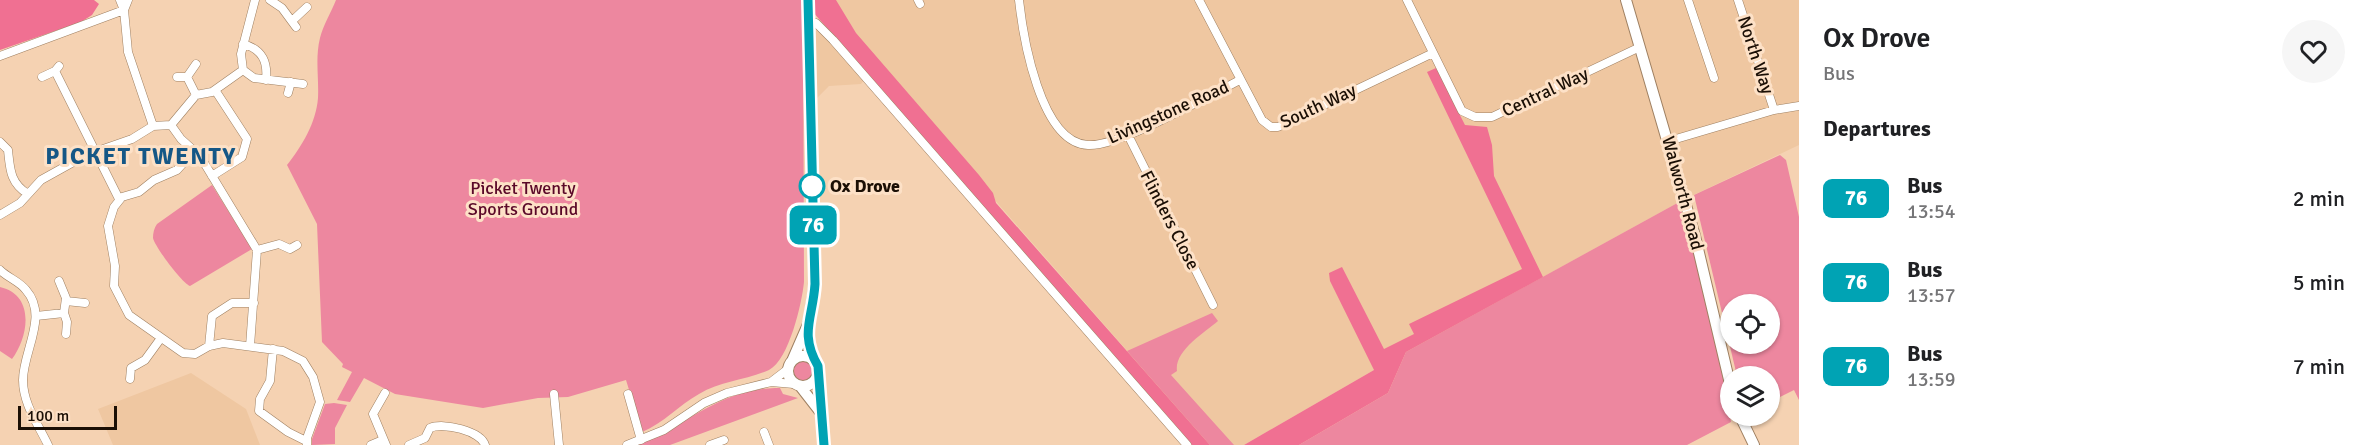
<!DOCTYPE html>
<style>
:root{--surface:#fff;--page:#f6f6f6;--text:#202124;--muted:#757577}
body{margin:0;font-family:Signika,sans-serif;background:var(--page);color:var(--text);height:100vh;display:flex;flex-direction:column;font-size:22px;white-space:nowrap}
*{box-sizing:border-box;margin:0}
p{font-size:20px;color:var(--muted)}
.icon{flex:none;width:33px;height:33px;fill:none;stroke:currentColor;stroke-width:2;stroke-linecap:round;stroke-linejoin:round}
.map{position:relative;flex:1;overflow:hidden}
.drawer{display:flex;flex-direction:column;background:var(--surface);width:570px}
.drawer>*{flex:none}
.badge{padding:0 12px;border-radius:9px;font-size:21px;line-height:39px}
.tools{position:absolute;left:1720px;top:294px;display:grid;gap:12px}
.tools a{display:grid;place-items:center;width:60px;height:60px;border-radius:50%;background:var(--surface);box-shadow:0 2px 4px #0004;font-size:30px}
.scale{position:absolute;left:18px;bottom:15px;width:99px;box-sizing:border-box;padding-left:6px;border:3px solid #1b0f05;border-top:0;font-size:16px;line-height:21px;white-space:nowrap;color:#1b0f05;-webkit-text-stroke:4px #fde1c7;paint-order:stroke}
.map>.badge{position:absolute;translate:-50% -50%;box-shadow:0 0 0 3px #fff}
h2{padding:0 24px;font-size:22px;line-height:54px}
.round{display:grid;place-items:center;flex:none;width:63px;height:63px;border-radius:32px;background:var(--page)}
.headline{display:flex;align-items:center;justify-content:space-between;height:102px;padding:0 24px}
h1{font-size:28px;font-weight:600;line-height:45px}
ul{padding:0;list-style:none}
li{display:flex;align-items:center;gap:18px;height:84px;padding:0 24px}
li div{flex:1}
li b{display:block;font-size:22px}
li em{font-style:normal}
li .badge{min-width:66px;font-weight:700;text-align:center}
main{display:flex;flex:1;min-height:0}
.map>svg:first-child{display:block}
.built{fill:#efc7a1}
.green{fill:#ed879f;fill-rule:evenodd}
.forest{fill:#f07092}
.lines{fill:none;stroke-linecap:round;stroke-linejoin:round}
.street-casing{stroke:#9f8062;stroke-width:9}
.secondary-casing{stroke:#9f8062;stroke-width:12}
.street{stroke:#fff;stroke-width:8}
.secondary{stroke:#fff;stroke-width:10}
.line-casing{stroke:#fff;stroke-width:14}
.line{stroke:#00a3b4;stroke-width:9}
.stop-dot{fill:#fff;stroke:#00a3b4;stroke-width:3}
.labels{text-anchor:middle;stroke-width:6;stroke-linejoin:round;paint-order:stroke}
.street-label{font-size:18px;fill:#1b0f05;stroke:#fde1c7}
.stop-label{font-size:18px;font-weight:bold;fill:#1b0f05;stroke:#fde1c7;text-anchor:start}
.park-label{font-size:18px;fill:#5a0828;stroke:#fde1c7}
.district-label{font-size:24px;font-weight:bold;letter-spacing:1.5px;fill:#155786;stroke:#fde1c7}
</style>
<main>
<div class="map">
<svg width="1799" height="445" viewBox="0 0 1799 445">
<rect width="100%" height="100%" fill="#f5d2b2"/>
<path class="built" d="M819,0H1799V145L1681,201L1374,370L1244,445H1210Z
M818,30L865,79L861,84L829,86L816,99L813,32Z
M191,373L246,409L260,445H113L98,409Z"/>
<path class="green" d="M336,0H803L804,282C802,303 789,360 769,370C747,380 721,381 699,394C679,405 664,423 642,432L626,380L568,397L538,398L483,408L395,394L364,378L350,402L337,400L352,372L342,367L343,364L322,342L317,224L287,165C302,146 316,123 318,98C319,78 315,58 320,38C323,25 331,13 336,0Z
M1780,155L1786,160L1799,217V400L1794,390L1770,402V376H1737L1694,195ZM1731,304H1770V344H1731Z
M212,185L252,249L190,286C182,283 155,247 153,238C153,233 154,228 157,224Z
M1681,201L1721,364L1731,422L1687,445H1299L1388,393L1406,352Z
M0,287C35,295 29,336 12,359L0,351Z
M1212,313L1218,321C1204,333 1174,351 1177,371L1171,375L1234,445H1210L1127,351Z
M791 371a12 12 0 1 1 24 0a12 12 0 1 1-24 0Z
M775,388H780L783,394L798,398L670,445H637C687,425 719,390 775,388Z
M334,403L347,405L335,428V444L312,445V439L325,404Z"/>
<path class="forest" d="M0,0H94L99,4L92,15L81,22L0,50Z
M812,0H836L856,33L979,175L993,193L996,203L1210,445H1192L812,11L814,8Z
M1436,68L1465,125L1487,127L1492,145L1494,176L1543,277L1406,352L1388,393L1299,445H1244L1374,370L1330,281L1329,273L1342,267L1384,349L1414,334L1409,324L1522,269L1427,72Z"/>
<g class="lines">
<g class="street-casing">
<path id="street" d="M120,0L124,10L128,52L153,126
M270,0L282,8L296,27
M918,0L920,4
M1019,0C1023,36 1040,143 1088,145C1119,147 1208,96 1240,80
M1199,0L1262,120L1271,127H1278L1433,53
M1407,0L1462,111L1475,117H1492L1640,47
M1688,0L1714,78
M1738,0L1774,110
M292,21L307,7
M809,22L816,23L833,40L1187,445
M243,44C262,49 268,61 266,80
M0,56L124,10L128,0
M196,64L187,77L196,95
M59,66L55,71L119,199
M243,70L254,78L303,84
M42,77L55,71
M177,77H187
M288,93L291,82
M171,125L196,95L212,92L243,70L241,54L255,0
M1128,135L1213,305
M1669,141L1774,110L1799,106
M0,142L8,150C10,169 10,183 28,194
M195,150L177,170L154,180L139,192L122,197L114,207L108,226L115,266L114,286L129,315L183,353L195,354L209,346L223,343L283,351L303,361L313,377L320,402L307,438V445
M212,176L242,157L247,139L215,90
M0,215L20,203L41,180L86,155L132,139L153,126L171,125L181,139L200,156L257,250L279,244L290,249L297,245
M0,270C8,278 19,281 26,290C49,316 23,351 23,380C23,404 38,424 48,445
M66,301L85,303
M64,313L67,322L66,334
M36,316L64,313L66,298L59,281
M209,346L212,316L232,303H254
M250,346L257,250
M273,349L270,381L260,399L259,411L288,432L306,441
M130,379L131,368L145,360L161,338
M771,382L788,369
M385,393L373,414L386,445
M554,394L559,445
M628,394L641,440
M764,432L769,445
M371,445L383,440
M409,445L425,438L430,428C443,422 481,431 485,445
M627,445L664,430L704,403L727,393L771,382L794,384
M710,445L724,440"/>
</g>
<g class="secondary-casing">
<path id="secondary" d="M1626,0L1695,236L1731,388
M788 371a15 15 0 1 1 30 0a15 15 0 1 1-30 0Z
M792,361L809,322L815,283L808,0
M818,376L824,445
M800,386L821,413
M1740,416L1754,445"/>
</g>
<use href="#street" class="street"/>
<use href="#secondary" class="secondary"/>
</g>
<g class="lines">
<g class="line-casing">
<path id="line" d="M808,0L815,284C813,318 799,333 818,366L824,445"/>
</g>
<use href="#line" class="line"/>
</g>
<circle class="stop-dot" cx="812" cy="186" r="12"/>
<g class="labels">
<g class="street-label">
<text transform="translate(1756 55) rotate(72)" y="6">North Way</text>
<text transform="translate(1545 92) rotate(-25)" y="6">Central Way</text>
<text transform="translate(1318 106) rotate(-25)" y="6">South Way</text>
<text transform="translate(1168 112) rotate(-24)" y="6">Livingstone Road</text>
<text transform="translate(1683 193) rotate(75)" y="6">Walworth Road</text>
<text transform="translate(1170 220) rotate(63)" y="6">Flinders Close</text>
</g>
<g class="stop-label">
<text x="830" y="192">Ox Drove</text>
</g>
<g class="park-label">
<text x="523" y="194">Picket Twenty<tspan x="523" dy="21">Sports Ground</tspan></text>
</g>
<g class="district-label">
<text x="141" y="164">PICKET TWENTY</text>
</g>
</g>
</svg>
<div class="tools">
<a><svg class="icon" aria-label="locate" viewBox="0 0 24 24"><circle cx="12" cy="12" r="6"/><path d="M12 2v4M12 18v4M2 12h4M18 12h4"/></svg></a>
<a><svg class="icon" aria-label="layers" viewBox="0 0 24 24"><path d="M12 4l9 5-9 5-9-5zM3 14l9 5 9-5"/></svg></a>
</div>
<div class="scale">100 m</div>
<b class="badge" style="left:813px;top:225px;background:#00a3b4;color:#fff">76</b>
</div>
<section class="drawer">
<div class="headline"><div><h1>Ox Drove</h1><p>Bus</p></div><a class="round"><svg class="icon" aria-label="heart" viewBox="0 0 24 24"><path d="M12 20l-8-8c-3-5 5-10 8-4 3-6 11-1 8 4z"/></svg></a></div>
<h2>Departures</h2>
<ul>
<li><span class="badge" style="background:#00a3b4;color:#fff">76</span><div><b>Bus</b><p>13:54</p></div><em>2 min</em></li>
<li><span class="badge" style="background:#00a3b4;color:#fff">76</span><div><b>Bus</b><p>13:57</p></div><em>5 min</em></li>
<li><span class="badge" style="background:#00a3b4;color:#fff">76</span><div><b>Bus</b><p>13:59</p></div><em>7 min</em></li>
</ul>
</section>
</main>
